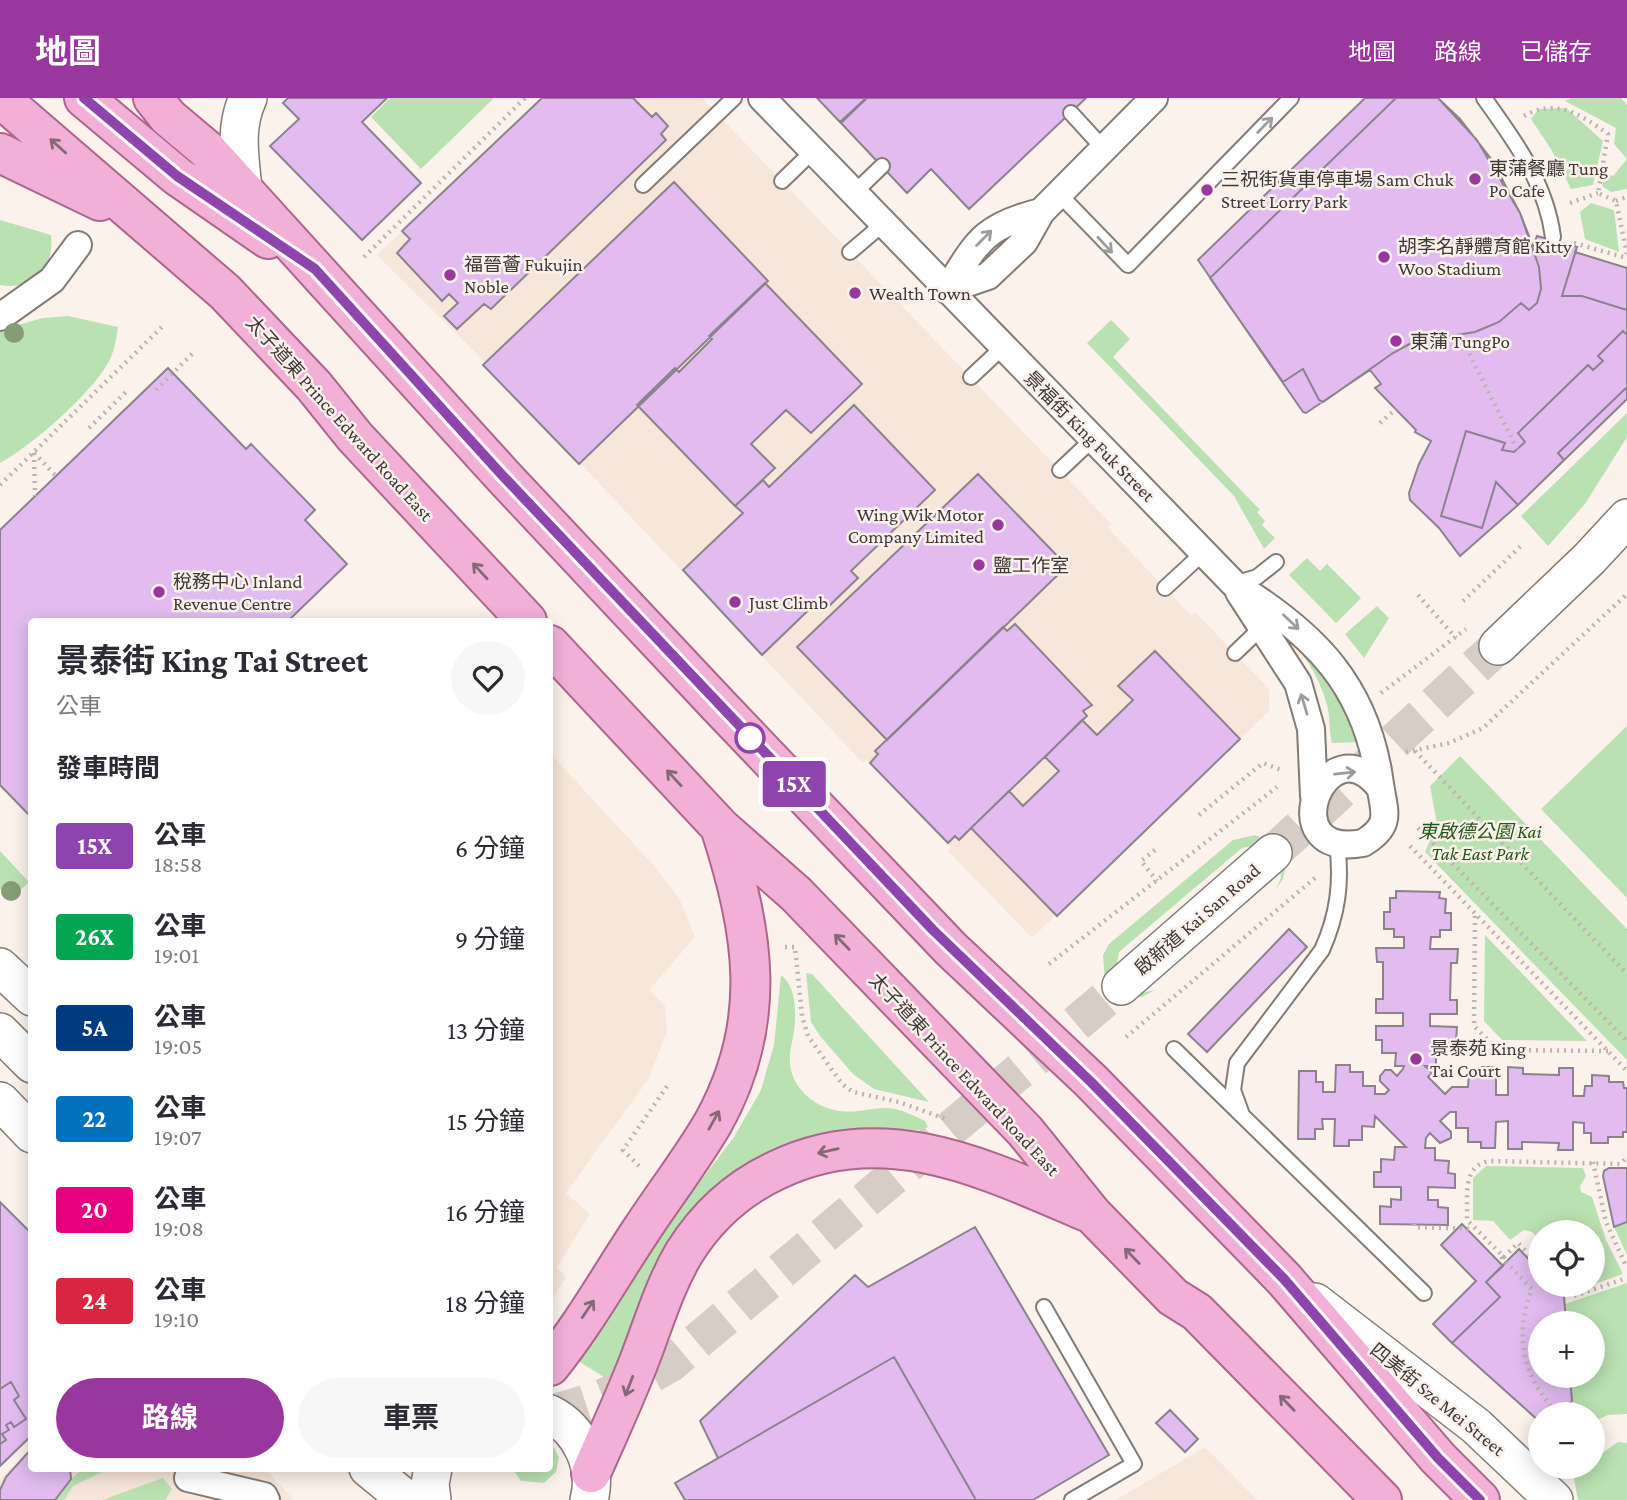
<!DOCTYPE html>
<html lang="zh-TW">
<meta charset="utf-8">
<style>
:root{--surface:#fff;--page:#f7f7f7;--text:#2b2b33;--muted:#7c7c81;--accent:#9a379e}
body{margin:0;font-family:"Crimson Pro","Noto Sans TC",serif;background:var(--page);color:var(--text);height:100vh;display:flex;flex-direction:column;font-size:26px;white-space:nowrap}
*{box-sizing:border-box;margin:0}
p{font-size:23px;color:var(--muted)}
.icon{flex:none;width:38px;height:38px;fill:none;stroke:currentColor;stroke-width:2;stroke-linecap:round;stroke-linejoin:round}
.map{position:relative;flex:1;overflow:hidden}
.side{position:absolute;left:28px;top:520px;width:525px;height:854px;display:flex;flex-direction:column;background:var(--surface);border-radius:7px;box-shadow:0 4px 18px #0003}
.side>*{flex:none}
.badge{padding:0 14px;border-radius:5px;font-size:24px;line-height:46px}
.fabs{position:absolute;left:1528px;top:1122px;display:grid;gap:14px}
.fabs a{display:grid;place-items:center;width:77px;height:77px;border-radius:50%;background:var(--surface);box-shadow:0 4px 18px #0003;font-size:35px}
.map>.badge{position:absolute;translate:-50% -50%;box-shadow:0 0 0 4px #fff}
h2{padding:0 28px;font-size:26px;line-height:63px}
.round{display:grid;place-items:center;flex:none;width:74px;height:74px;border-radius:37px;background:var(--page)}
.headline{display:flex;align-items:center;justify-content:space-between;height:119px;padding:0 28px}
h1{font-size:33px;font-weight:700;line-height:52px}
.action{display:flex;gap:14px;margin-top:auto;padding:14px 28px}
.action a{flex:1;height:80px;border-radius:42px;background:var(--accent);color:#fff;font-size:28px;font-weight:700;line-height:80px;text-align:center}
.action a+a{background:var(--page);color:var(--text)}
ul{padding:0;list-style:none}
li{display:flex;align-items:center;gap:21px;height:91px;padding:0 28px}
li div{flex:1}
li b{display:block;font-size:26px}
li em{font-style:normal}
li .badge{min-width:77px;font-weight:700;text-align:center}
header{display:flex;align-items:center;gap:42px;box-sizing:border-box;height:98px;padding:0 35px;background:var(--accent);color:#fff}
header strong{font-size:33px}
nav{display:flex;gap:38px;margin-inline-start:auto;font-size:24px}
.map>svg:first-child{display:block}
.built{fill:#f7e6da}
.green{fill:#bae1b2}
.building{fill:#e2bcf1;stroke:#8a838c;stroke-width:2}
.lines{fill:none;stroke-linecap:round;stroke-linejoin:round}
.secondary-tunnel{stroke:#d6cdc7;stroke-width:37;stroke-dasharray:37 18;stroke-linecap:butt}
.lane-casing{stroke:#847b75;stroke-width:18}
.street-casing{stroke:#847b75;stroke-width:30}
.secondary-casing{stroke:#847b75;stroke-width:40}
.primary-casing{stroke:#ad658c;stroke-width:42}
.path{stroke:#bcb4ae;stroke-width:4.5;stroke-dasharray:2 5;stroke-linecap:butt}
.lane{stroke:#fff;stroke-width:14}
.street{stroke:#fff;stroke-width:26}
.secondary{stroke:#fff;stroke-width:37}
.primary{stroke:#f2b0d6;stroke-width:38}
.tree{fill:#849d76}
.oneway{stroke:#9e9c9a}
.oneway2{stroke:#856976}
.line-casing{stroke:#fff;stroke-width:16}
.line{stroke:#8e44ad;stroke-width:10}
.poi-dot{fill:#9a379e;stroke:#fcf2eb;stroke-width:2.5}
.stop-dot{fill:#fff;stroke:#8e44ad;stroke-width:3.5}
.labels{text-anchor:middle;stroke-width:5;stroke-linejoin:round;paint-order:stroke}
.poi-label{font-size:19px;fill:#3d3936;stroke:#fcf2eb;text-anchor:start}
.street-label{font-size:19px;fill:#3d3936;stroke:#fcf2eb}
.park-label{font-size:19px;font-style:italic;fill:#225816;stroke:#fcf2eb}
</style>
<header>
<strong>地圖</strong>
<nav><a>地圖</a><a>路線</a><a>已儲存</a></nav>
</header>
<div class="map">
<svg width="1627" height="1402" viewBox="0 0 1627 1402">
<rect width="100%" height="100%" fill="#fcf2eb"/>
<path class="built" d="M542,0H702L1074,387L1111,426L1108,430L1165,490L1191,517L1195,514L1269,591V613L1032,840L948,753L951,749L948,745L870,665L866,662L863,665L482,261L377,157Z
M550,655L655,769L679,800L695,839L649,892L665,908L667,933L649,980L566,1095L590,1116L557,1169L566,1180L550,1204Z
M1205,1349L1257,1402H1116Z
M31,1350L32,1370H264L294,1402H0V1381Z"/>
<path class="green" d="M390,0H494L421,71L371,19Z
M1571,0H1621L1627,7V61L1614,46L1616,30L1565,3Z
M1566,10L1603,43L1593,87L1571,91L1551,51L1531,21L1539,11Z
M1627,61V91L1611,94L1602,88L1605,75L1613,78Z
M1591,105L1614,112L1619,154L1585,141L1580,114Z
M0,122L51,137C55,170 33,193 0,187Z
M68,218L118,229C116,243 114,257 105,270C86,300 31,348 0,365V232L43,220Z
M1111,222L1130,241L1113,259L1260,412L1257,414L1265,423L1262,427L1275,440L1264,451L1234,398L1087,245Z
M1627,315V339L1585,406L1548,448L1521,418Z
M1307,460L1320,473L1327,466L1361,500L1336,525L1289,477Z
M1377,508L1389,520L1364,560L1345,536Z
M1281,530L1331,580L1360,644L1332,645C1329,634 1330,622 1328,611C1320,578 1303,555 1281,530Z
M1627,628V800L1541,711Z
M1460,658L1627,831V962L1425,754L1437,726L1430,688Z
M1255,737L1272,744L1286,767L1283,781L1276,791L1281,780L1279,763L1258,747L1242,750L1119,854L1115,877L1137,896L1155,892L1142,899H1133L1105,883L1103,857L1109,846L1233,742Z
M0,753L29,784L10,802L0,791Z
M1485,837L1587,943L1502,942L1484,923Z
M806,875L812,876L929,1004L874,991L853,976L820,938L811,924Z
M781,877C800,891 796,929 791,949C784,981 807,1008 840,1013C858,1016 878,1007 895,1011C905,1013 915,1018 925,1023L928,1029L921,1032C862,1030 811,1033 759,1061L617,1287L578,1263L644,1157L734,1039L761,992L774,947Z
M1486,1068L1583,1070L1586,1078L1580,1088L1581,1094L1592,1099L1606,1142L1623,1176L1572,1194L1565,1187L1592,1186V1134H1540V1142L1532,1134L1524,1132L1510,1142L1493,1123L1473,1122V1080Z
M1627,1124V1157L1614,1129Z
M1627,1185V1316L1608,1317L1593,1324L1592,1316H1583L1572,1303L1570,1278H1592V1225H1566L1565,1206Z
M550,1343L559,1359L556,1374L544,1385L521,1383L512,1370H550Z
M1618,1344L1627,1345V1402H1578L1574,1381L1587,1369L1592,1368L1594,1361Z
M84,1370H110L73,1388L64,1402H55L71,1381Z
M163,1380L172,1391L165,1402H102Z"/>
<path class="building" d="M288,0H387L362,24L421,85L362,142L270,48L299,21L283,5Z
M542,0H633L652,19L656,15L668,28L661,36L666,42L491,211L484,206L457,231L444,218L458,205L449,196L442,203L397,155L410,141L402,133Z
M817,0H866L840,24Z
M867,0H1086L969,111L931,71L907,95L841,25Z
M1365,0H1438L1460,21L1492,62L1520,115L1533,148L1537,138L1577,149L1562,198H1582L1627,212V301L1518,407L1460,458L1439,430L1410,402L1409,395L1419,366L1431,343L1415,334L1416,332L1375,290L1381,286L1370,272L1306,315L1303,314L1198,162Z
M1365,0H1438L1460,21L1492,62L1520,115L1533,148L1537,138L1577,149L1575,154L1627,170V301L1518,407L1460,458L1439,430L1410,402L1409,395L1419,366L1431,343L1415,334L1416,332L1375,290L1381,286L1370,272L1306,315L1303,314L1198,162Z
M1396,0H1438L1477,42L1520,115L1539,169L1541,191L1537,205L1529,212L1521,205L1499,224L1475,234L1413,244L1393,255L1323,304L1319,302L1303,271L1283,284L1210,180Z
M674,84L768,183L579,366L483,267Z
M765,185L862,286L811,335L786,312L751,346L775,370L735,408L637,307L675,270L679,274L712,241L709,238Z
M1623,233L1627,237V289L1558,355L1564,362L1518,407L1496,384L1482,430L1441,418L1466,333L1505,345L1502,352L1514,354L1525,344L1518,335L1588,267L1593,272L1603,263L1598,258Z
M168,270L246,351L251,346L315,412L305,422L347,466L288,523H32V720L0,687V432Z
M854,307L935,392L851,473L858,480L829,508L821,500L762,557L683,472L743,415L735,408L763,382L769,389Z
M978,376L1067,468L887,642L797,549Z
M1015,526L1092,607L1083,613L1087,618L971,730L959,742L955,738L948,745L870,665L878,656L875,653L1003,529L1007,533Z
M1155,553L1240,641L1057,818L971,730L1009,693L1023,708L1059,673L1045,659L1082,622L1097,637L1133,602L1118,588Z
M1396,793L1440,794L1439,800L1446,801L1445,815H1451V832H1440V839H1431L1430,851H1458L1457,865H1451L1450,902H1457V916H1430V928L1457,929L1456,943H1450V956H1436V968H1425L1432,975L1428,979L1445,996L1452,989H1468L1469,975L1482,976V969H1496V997H1508V969L1523,970V976L1559,977V970H1573V998H1584L1585,988H1592V977L1609,978V984H1623L1624,990H1627V1034H1623V1039H1608V1045H1591V1035H1584V1025L1573,1024V1052H1558L1559,1045L1522,1044V1051H1508V1023L1496,1024L1495,1050H1481V1044H1468V1030H1456V1014H1450L1440,1023L1451,1034V1040L1440,1045L1430,1035L1426,1040L1425,1050H1435V1062L1449,1063L1448,1075L1455,1076V1090L1428,1089V1102H1438V1109L1448,1110V1127L1380,1126V1108L1391,1109V1101L1401,1102V1089H1374V1074H1381V1061L1394,1062L1395,1049H1406L1375,1018L1374,1029L1362,1028V1042H1349V1048H1334L1335,1021H1322L1323,1031H1315V1041H1298L1299,973H1316V984H1323V994H1335L1336,967H1350V974H1363V988H1375V996H1385L1389,992L1380,983V978L1385,972H1391L1397,978L1403,971L1404,968H1395L1396,955H1382V942H1376V928H1403V915H1376V901H1383V864H1377L1376,850H1404V839H1394V831H1384V814H1390V800H1396Z
M1289,831L1307,849L1207,954L1188,936Z
M1609,1070H1627V1124L1614,1129L1603,1078L1604,1073Z
M0,1104L32,1136V1337L0,1368Z
M1462,1126L1503,1168L1486,1184L1500,1199L1452,1245L1433,1226L1476,1183L1441,1147Z
M975,1129L1109,1357L1033,1402H685L675,1385L718,1360L700,1323L855,1177L868,1189Z
M1519,1151L1540,1173V1186H1553L1564,1197L1566,1225H1540V1278H1570L1572,1303L1559,1316H1540V1324L1452,1245L1500,1199L1486,1184Z
M894,1259L976,1402H685L675,1385Z
M11,1284L19,1298L14,1302L26,1321L14,1329L11,1324L6,1327L9,1332L2,1336L6,1342L0,1346V1291Z
M1170,1312L1198,1341L1185,1354L1156,1325Z
M32,1350V1370H70L71,1381L55,1402H0V1392L6,1379Z"/>
<g class="lines">
<path class="secondary-tunnel" d="M1273,755L1498,548
M550,1315C593,1306 632,1288 670,1266L1121,888"/>
<g class="lane-casing">
<path id="lane" d="M1484,0C1515,43 1546,85 1553,139
M1071,15L1104,51
M782,83L813,53
M643,87L734,0
M854,95L882,68
M1059,96L1128,167L1291,0
M850,154L883,126
M971,279L1003,249
M1060,372L1093,341
M1234,486L1257,479L1276,464
M1165,490L1204,454
M1235,555L1262,529
M1174,951L1424,1195
M1241,1014L1233,992L1237,965L1322,852C1338,816 1342,784 1337,745
M1044,1209L1134,1366L1072,1402"/>
</g>
<g class="street-casing">
<path id="street" d="M762,0L1234,486C1315,536 1367,588 1380,686C1384,714 1393,727 1363,745C1269,762 1327,619 1381,691
M947,192L988,178L1024,144L1041,114L1154,0
M947,192C977,144 983,128 1041,114
M0,219L52,182L78,147
M1239,494L1298,585L1311,631L1314,698
M188,1380L264,1398L266,1402"/>
</g>
<g class="secondary-casing">
<path id="secondary" d="M243,91C240,59 234,30 248,0
M1498,548L1589,461L1627,420
M0,869L32,899
M1121,888L1273,755
M0,934L32,966
M0,1003L32,1036
M1315,1204L1476,1328L1554,1402
M550,1316C580,1331 598,1369 589,1402
M368,1370L407,1402
M432,1402L430,1386L433,1370"/>
</g>
<g class="primary-casing">
<path id="primary" d="M0,0L225,194L314,288L355,339L527,523
M84,0L177,78L268,141
M153,0L168,19L206,51L502,377L719,608L951,851L1091,983L1284,1181L1438,1360L1480,1402
M0,55L100,103
M550,547L721,730L796,796L1025,1033L1092,1116L1173,1199L1197,1214L1382,1402
M550,1268C584,1226 612,1176 642,1131C665,1096 692,1061 713,1025C769,924 754,836 721,732
M591,1375C608,1336 626,1298 641,1258C654,1224 665,1187 684,1155C707,1118 738,1090 777,1072C884,1020 986,1071 1087,1114"/>
</g>
<path class="path" d="M1524,18C1555,0 1580,16 1608,36L1598,95L1616,103L1627,156
M1616,103L1627,99
M1570,105L1598,95
M1574,145L1627,160
M364,159L525,0
M1460,237L1517,351
M156,292L193,255
M1380,325L1396,311
M89,330L129,291
M34,355L35,398
M34,355L56,378
M0,387L164,227
M1418,497L1456,540
M1463,503L1522,447
M1381,595L1466,531
M1415,653L1627,876
M1406,654L1449,645L1483,630L1627,496
M1199,717L1263,665L1284,673
M1418,730L1627,943
M1410,748L1627,973
M1155,752L1141,763L1157,783
M1475,818L1474,928L1498,952L1608,953
M785,849H795L802,918L808,938L842,986L853,994L899,1004L946,1021
M1049,866L1277,689
M1126,939L1315,780
M1593,1064L1606,1124L1627,1170
M639,1068L623,1052L668,987
M1414,1126V1129L1473,1131
M1501,1159L1532,1191C1513,1239 1523,1279 1558,1316
M1540,1167L1518,1145L1504,1159L1467,1122C1468,1100 1461,1065 1492,1063L1620,1066L1627,1059
M1559,1186L1571,1199L1627,1180"/>
<use href="#lane" class="lane"/>
<use href="#street" class="street"/>
<use href="#secondary" class="secondary"/>
<use href="#primary" class="primary"/>
</g>
<g class="tree">
<circle cx="14" cy="235" r="10"/>
<circle cx="11" cy="793" r="10"/>
</g>
<defs><path id="oneway-shaft" d="M-6 0H5M1.5-3L5.5 0L1.5 3" fill="none" stroke-width="1.6" stroke-linecap="round" stroke-linejoin="round" transform="scale(1.75)"/></defs>
<g class="oneway">
<use href="#oneway-shaft" transform="translate(1265 27) rotate(-46)"/>
<use href="#oneway-shaft" transform="translate(984 140) rotate(-45)"/>
<use href="#oneway-shaft" transform="translate(1105 147) rotate(47)"/>
<use href="#oneway-shaft" transform="translate(1291 524) rotate(43)"/>
<use href="#oneway-shaft" transform="translate(1304 606) rotate(-107)"/>
<use href="#oneway-shaft" transform="translate(1345 675) rotate(-6)"/>
</g>
<g class="oneway2">
<use href="#oneway-shaft" transform="translate(58 48) rotate(-138)"/>
<use href="#oneway-shaft" transform="translate(480 473) rotate(-133)"/>
<use href="#oneway-shaft" transform="translate(674 680) rotate(-133)"/>
<use href="#oneway-shaft" transform="translate(842 844) rotate(-134)"/>
<use href="#oneway-shaft" transform="translate(714 1022) rotate(-61)"/>
<use href="#oneway-shaft" transform="translate(828 1053) rotate(167)"/>
<use href="#oneway-shaft" transform="translate(1132 1158) rotate(-134)"/>
<use href="#oneway-shaft" transform="translate(588 1211) rotate(-56)"/>
<use href="#oneway-shaft" transform="translate(629 1288) rotate(111)"/>
<use href="#oneway-shaft" transform="translate(1287 1305) rotate(-134)"/>
</g>
<g class="lines">
<g class="line-casing">
<path id="line" d="M84,0L177,78L315,171L502,377L933,832L1091,984L1284,1181L1438,1360L1480,1402"/>
</g>
<use href="#line" class="line"/>
</g>
<g class="poi-dot">
<circle cx="1475" cy="81" r="7"/>
<circle cx="1207" cy="92" r="7"/>
<circle cx="1384" cy="159" r="7"/>
<circle cx="450" cy="177" r="7"/>
<circle cx="855" cy="195" r="7"/>
<circle cx="1396" cy="243" r="7"/>
<circle cx="998" cy="427" r="7"/>
<circle cx="979" cy="467" r="7"/>
<circle cx="159" cy="494" r="7"/>
<circle cx="735" cy="504" r="7"/>
<circle cx="1416" cy="961" r="7"/>
</g>
<circle class="stop-dot" cx="750" cy="640" r="14"/>
<g class="labels">
<g class="poi-label">
<text x="1489" y="77">東蒲餐廳 Tung<tspan x="1489" dy="22">Po Cafe</tspan></text>
<text x="1221" y="88">三祝街貨車停車場 Sam Chuk<tspan x="1221" dy="22">Street Lorry Park</tspan></text>
<text x="1398" y="155">胡李名靜體育館 Kitty<tspan x="1398" dy="22">Woo Stadium</tspan></text>
<text x="464" y="173">福晉薈 Fukujin<tspan x="464" dy="22">Noble</tspan></text>
<text x="869" y="202">Wealth Town</text>
<text x="1410" y="250">東蒲 TungPo</text>
<text x="984" y="423" text-anchor="end">Wing Wik Motor<tspan x="984" dy="22">Company Limited</tspan></text>
<text x="993" y="474">鹽工作室</text>
<text x="173" y="490">稅務中心 Inland<tspan x="173" dy="22">Revenue Centre</tspan></text>
<text x="749" y="511">Just Climb</text>
<text x="1430" y="957">景泰苑 King<tspan x="1430" dy="22">Tai Court</tspan></text>
</g>
<g class="street-label">
<text transform="translate(340 320) rotate(48)" y="7">太子道東 Prince Edward Road East</text>
<text transform="translate(1090 338) rotate(45)" y="7">景福街 King Fuk Street</text>
<text transform="translate(1197 821) rotate(-41)" y="7">啟新道 Kai San Road</text>
<text transform="translate(965 976) rotate(47)" y="7">太子道東 Prince Edward Road East</text>
<text transform="translate(1438 1301) rotate(39)" y="7">四美街 Sze Mei Street</text>
</g>
<g class="park-label">
<text x="1480" y="740">東啟德公園 Kai<tspan x="1480" dy="22">Tak East Park</tspan></text>
</g>
</g>
</svg>
<div class="fabs">
<a><svg class="icon" aria-label="locate" viewBox="0 0 24 24"><circle cx="12" cy="12" r="6"/><path d="M12 2v4M12 18v4M2 12h4M18 12h4"/></svg></a>
<a>+</a>
<a>−</a>
</div>
<b class="badge" style="left:794px;top:686px;background:#8e44ad;color:#fff">15X</b>
<section class="side">
<div class="headline"><div><h1>景泰街 King Tai Street</h1><p>公車</p></div><a class="round"><svg class="icon" aria-label="heart" viewBox="0 0 24 24"><path d="M12 20l-8-8c-3-5 5-10 8-4 3-6 11-1 8 4z"/></svg></a></div>
<h2>發車時間</h2>
<ul>
<li><span class="badge" style="background:#8e44ad;color:#fff">15X</span><div><b>公車</b><p>18:58</p></div><em>6 分鐘</em></li>
<li><span class="badge" style="background:#00a651;color:#fff">26X</span><div><b>公車</b><p>19:01</p></div><em>9 分鐘</em></li>
<li><span class="badge" style="background:#003b80;color:#fff">5A</span><div><b>公車</b><p>19:05</p></div><em>13 分鐘</em></li>
<li><span class="badge" style="background:#0072bc;color:#fff">22</span><div><b>公車</b><p>19:07</p></div><em>15 分鐘</em></li>
<li><span class="badge" style="background:#e6007e;color:#fff">20</span><div><b>公車</b><p>19:08</p></div><em>16 分鐘</em></li>
<li><span class="badge" style="background:#d7263d;color:#fff">24</span><div><b>公車</b><p>19:10</p></div><em>18 分鐘</em></li>
</ul>
<div class="action"><a>路線</a><a>車票</a></div>
</section>
</div>
